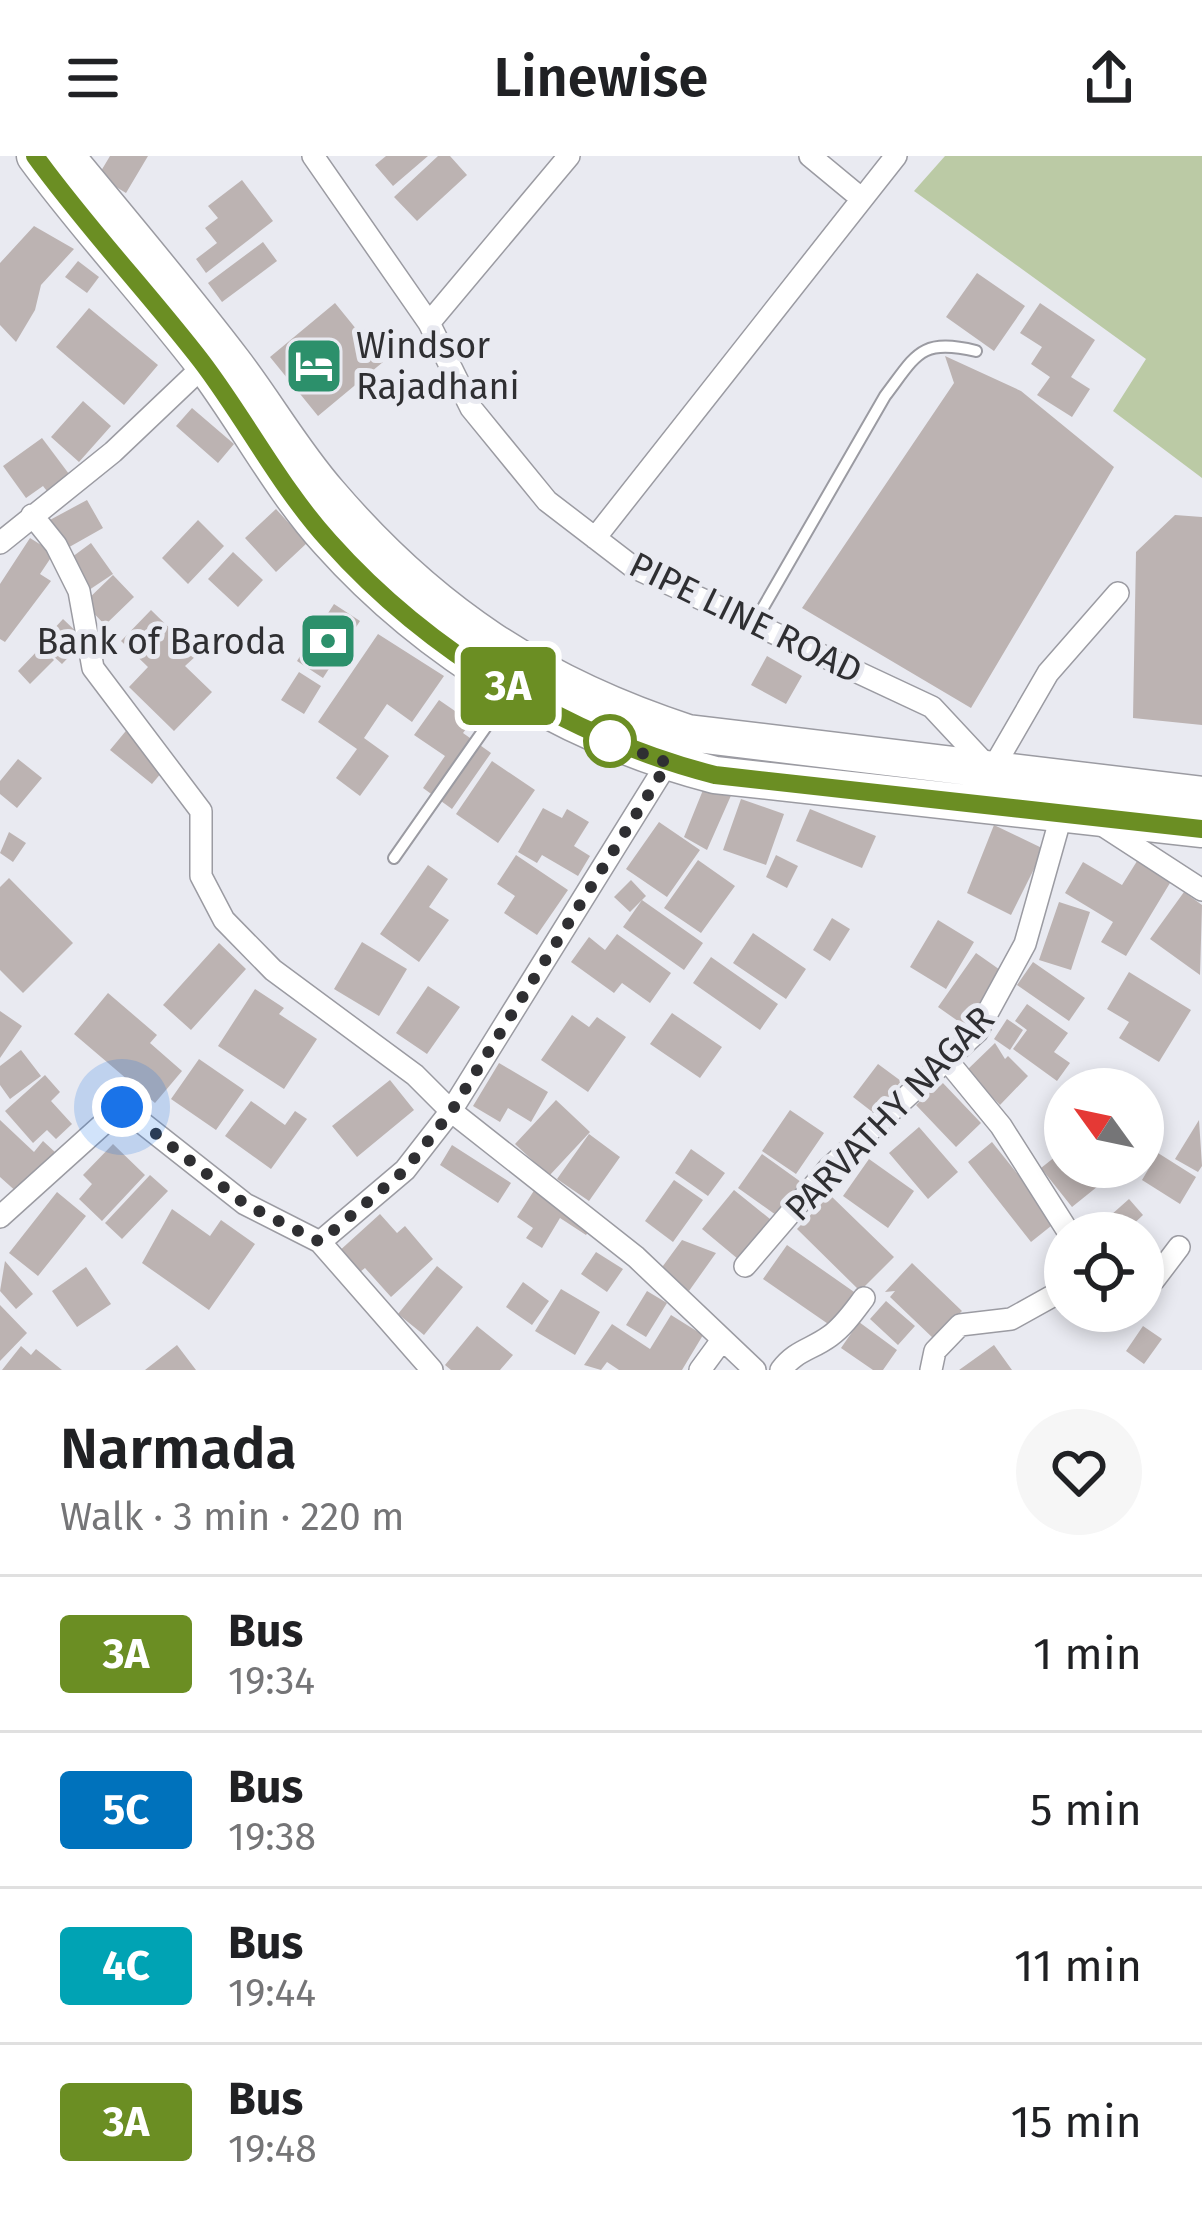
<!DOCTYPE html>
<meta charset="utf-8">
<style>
:root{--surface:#fff;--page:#f6f6f6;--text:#202124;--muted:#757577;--line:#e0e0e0}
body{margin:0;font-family:"Fira Sans",sans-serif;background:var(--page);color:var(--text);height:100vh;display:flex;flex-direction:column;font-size:45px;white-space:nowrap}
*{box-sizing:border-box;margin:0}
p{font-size:39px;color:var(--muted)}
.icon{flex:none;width:66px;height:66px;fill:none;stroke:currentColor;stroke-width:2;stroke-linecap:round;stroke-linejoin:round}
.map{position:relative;height:1214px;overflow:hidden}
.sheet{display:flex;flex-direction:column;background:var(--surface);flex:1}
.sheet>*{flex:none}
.badge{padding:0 24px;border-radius:9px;font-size:42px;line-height:78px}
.needle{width:78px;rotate:303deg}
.controls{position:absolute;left:1044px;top:912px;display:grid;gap:24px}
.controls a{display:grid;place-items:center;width:120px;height:120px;border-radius:50%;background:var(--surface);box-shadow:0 6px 18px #0003;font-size:60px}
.you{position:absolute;width:60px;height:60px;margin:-30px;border:9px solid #fff;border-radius:50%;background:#1a73e8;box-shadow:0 0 0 18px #1a73e833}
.map>.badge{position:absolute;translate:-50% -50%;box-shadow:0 0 0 6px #fff}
.round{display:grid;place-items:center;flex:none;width:126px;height:126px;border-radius:63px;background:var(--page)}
.overview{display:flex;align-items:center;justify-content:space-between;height:204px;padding:0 60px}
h1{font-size:57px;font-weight:600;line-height:90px}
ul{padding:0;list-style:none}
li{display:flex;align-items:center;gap:36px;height:156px;padding:0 60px;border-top:3px solid var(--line)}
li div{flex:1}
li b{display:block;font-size:45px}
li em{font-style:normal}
li .badge{min-width:132px;font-weight:700;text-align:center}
header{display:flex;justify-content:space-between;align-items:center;height:156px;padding:0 60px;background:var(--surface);font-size:54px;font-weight:600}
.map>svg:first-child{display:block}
.green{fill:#bbcaa5}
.building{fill:#bcb3b2}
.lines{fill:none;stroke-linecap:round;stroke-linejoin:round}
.lane-casing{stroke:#9b9ba2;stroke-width:14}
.street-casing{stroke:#9b9ba2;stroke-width:24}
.primary-casing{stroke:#9b9ba2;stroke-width:39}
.lane{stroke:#fff;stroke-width:10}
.street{stroke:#fff;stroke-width:21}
.primary{stroke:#fff;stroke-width:36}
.line-casing{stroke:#fff;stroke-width:27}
.line{stroke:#6b8e23;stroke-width:18}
.walk{stroke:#2f2f32;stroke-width:12;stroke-dasharray:0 21.6}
.stop-dot{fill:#fff;stroke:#6b8e23;stroke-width:6}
.labels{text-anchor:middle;stroke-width:10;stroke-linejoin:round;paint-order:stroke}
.poi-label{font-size:36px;fill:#2f2f32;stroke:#e9eaf1;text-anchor:start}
.street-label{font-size:36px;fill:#2f2f32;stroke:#e9eaf1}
</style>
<header><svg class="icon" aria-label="menu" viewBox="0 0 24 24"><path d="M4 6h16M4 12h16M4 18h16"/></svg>Linewise<svg class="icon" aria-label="share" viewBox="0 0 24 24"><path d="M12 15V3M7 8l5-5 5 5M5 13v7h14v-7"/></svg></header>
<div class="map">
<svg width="1202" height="1214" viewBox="0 0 1202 1214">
<rect width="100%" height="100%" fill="#e9eaf1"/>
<path class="green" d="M945,0H1202V322L1113,255L1146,203L914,35Z"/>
<path class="building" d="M110,0H148L126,37L98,20Z
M386,0H428L393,30L375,9Z
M438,0H450L467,19L417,65L394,41Z
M242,24L273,65L206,117L196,103L217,87L205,72L218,62L208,50Z
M34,70L74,93L41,129L35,154L16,186L0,169V107Z
M263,86L277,105L222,146L208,127Z
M78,105L99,121L87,137L65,121Z
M977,117L1025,150L994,195L946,161Z
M335,147L383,206L318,260L270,201Z
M1040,147L1095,184L1071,221L1090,233L1072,261L1037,239L1050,221L1031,208L1042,191L1020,177Z
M89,152L158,209L124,249L56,191Z
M945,200L1021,235L1114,311L971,552L802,452L954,227Z
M83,245L111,270L79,306L51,281Z
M192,252L234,288L218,307L176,270Z
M42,282L72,322L50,339L43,330L26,342L3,310Z
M87,344L103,372L64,394L48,365Z
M276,353L307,387L276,416L245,382Z
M1175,359L1202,361V569L1133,562L1136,396Z
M198,364L224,390L188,428L162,402Z
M30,382L54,397L40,418L51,425L5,486L0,483V428Z
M91,387L113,418L89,434L68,404Z
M233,396L263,424L238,451L208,423Z
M113,419L134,441L105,469L84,447Z
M334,448L360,465L323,522L297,505Z
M151,454L197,499L185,510L212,536L174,575L129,531L148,511L121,485Z
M63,463L85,484L62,508L40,488Z
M378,478L444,520L412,566L387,548L364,582L389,600L360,640L336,622L357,593L318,566Z
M41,491L54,504L30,528L18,515Z
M767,500L802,520L786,548L751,529Z
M299,516L321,530L304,558L281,544Z
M439,544L471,566L463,577L491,597L452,653L423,632L445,600L414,579Z
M130,570L172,604L152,628L110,594Z
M18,603L42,622L17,652L0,638V625Z
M492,605L535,634L498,687L456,658Z
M703,634L733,635L707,694L684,681Z
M741,643L784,658L766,709L723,694Z
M543,652L562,662L567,653L589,666L574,690L590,700L578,720L542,699L537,707L518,696Z
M810,653L876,680L862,712L796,685Z
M659,666L700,694L667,741L626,713Z
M994,669L1044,693L1011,759L967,737Z
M9,676L26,687L13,706L0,697Z
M516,699L568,734L537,779L504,757L515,740L497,728Z
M776,699L798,710L787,732L766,721Z
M1139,702L1173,722L1126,800L1101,786L1113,766L1065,737L1083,706L1122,729Z
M698,704L735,730L701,777L664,752Z
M428,709L448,723L429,751L449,764L419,806L380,778Z
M9,722L73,787L23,837L0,814V731Z
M631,724L646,740L630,756L614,741Z
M1184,736L1202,749L1200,819L1150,783Z
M642,744L703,787L684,814L623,771Z
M1059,746L1090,756L1071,814L1039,804Z
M832,762L850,773L830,805L813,794Z
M938,764L974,786L946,833L910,811Z
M753,777L806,813L786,843L733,807Z
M617,778L671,817L650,847L622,827L614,837L571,806L589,781L605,794Z
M362,786L407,813L379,860L334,833Z
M219,787L246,813L191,874L163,849Z
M976,797L1003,816L965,870L938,851Z
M711,801L778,848L760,874L693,827Z
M1033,806L1085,842L1069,865L1017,829Z
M1129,816L1191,854L1159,906L1119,882L1129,866L1107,853Z
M428,830L460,851L427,898L396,877Z
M255,833L284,852L279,858L317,883L284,933L218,890Z
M108,837L157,879L150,887L182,915L155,947L74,878Z
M1027,848L1068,877L1054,896L1070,907L1057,925L1013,893L1027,874L1015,865Z
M0,855L22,870L0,902Z
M672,857L722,891L700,922L650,888Z
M572,859L589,871L597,861L626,881L588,936L541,904Z
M1007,863L1023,874L1010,894L994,883Z
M995,887L1005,903L1008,900L1028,920L1000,949L966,915Z
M21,894L41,920L10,943L0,929V910Z
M199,903L244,934L216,974L171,943Z
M499,907L548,936L531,966L508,952L500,966L473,950Z
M878,908L901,925L875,958L853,941Z
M45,919L60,936L51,945L72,968L56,983L47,974L33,987L5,955Z
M390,924L414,954L357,1001L332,970Z
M941,925L981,967L956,991L916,949Z
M556,944L590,976L549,1020L515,988Z
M251,945L285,969L295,955L307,963L271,1013L225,980Z
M790,954L824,977L796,1018L762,995Z
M0,964L34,996L43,985L56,997L19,1038L0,1021Z
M1199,964L1202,1010L1198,1016L1175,1003Z
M919,971L958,1016L928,1043L889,997Z
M589,978L620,1001L589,1045L557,1023Z
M992,986L1056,1066L1031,1086L968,1006Z
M113,988L145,1019L102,1065L79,1043L92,1028L83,1019Z
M452,989L511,1027L498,1047L440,1009Z
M691,993L725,1017L708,1040L675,1017Z
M1065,993V1011H1108L1113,1018L1072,1051L1041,1012Z
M1158,997L1196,1021L1180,1048L1142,1024Z
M762,998L801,1026L776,1059L738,1032Z
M869,1003L914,1035L888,1072L843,1040Z
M150,1019L168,1035L122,1083L105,1067Z
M674,1024L703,1044L673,1086L645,1065Z
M535,1033L593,1069L586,1079L560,1062L542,1092L526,1082L533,1072L517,1061Z
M734,1034L770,1063L738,1103L702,1073Z
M57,1036L86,1060L38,1120L9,1097Z
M830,1039L894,1101L860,1135L797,1073Z
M1129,1043L1143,1059L1124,1077H1110L1102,1067Z
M172,1053L210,1080L221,1064L255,1088L209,1154L142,1107Z
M380,1058L397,1077L405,1070L433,1103L391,1141L365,1112L356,1119L337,1097Z
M682,1084L716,1097L689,1135L660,1114Z
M787,1089L857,1138L834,1172L763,1123Z
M596,1096L623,1113L607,1136L581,1118Z
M5,1105L33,1138L16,1153L0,1135Z
M912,1107L962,1155L934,1183L890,1141L895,1135L885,1136Z
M437,1110L463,1131L424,1179L398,1158Z
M86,1111L111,1148L77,1171L52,1135Z
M523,1126L549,1145L532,1169L506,1151Z
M561,1133L600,1156L575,1199L535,1175Z
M647,1135L667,1147L646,1181L626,1169Z
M886,1145L915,1170L898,1189L870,1163Z
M0,1149L27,1177L0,1205Z
M671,1159L703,1179L682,1214H619L607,1206L601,1214L584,1209L612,1168L650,1193Z
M859,1166L897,1194L883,1214H873L841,1192Z
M477,1170L513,1199L500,1214H451L445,1209Z
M1143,1170L1162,1183L1144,1208L1126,1195Z
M177,1189L196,1214H145Z
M994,1189L1012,1214H959Z
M21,1190L31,1199L36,1193L62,1214H2Z"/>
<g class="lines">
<g class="lane-casing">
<path id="lane" d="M753,469L885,240C917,198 920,182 976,195
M394,702L509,538"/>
</g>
<g class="street-casing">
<path id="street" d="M313,0L429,167L471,252L547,345L633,411L932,551L988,611
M810,0L862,43
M429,167L569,0
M32,359L56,389L79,435L93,512L201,655V720L224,764L273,814L415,919L451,955L636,1101L755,1214
M595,382L896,0
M0,387L113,296L212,202
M989,619L1048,517L1118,437
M1102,669L1202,734
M946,903L1001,970L1069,1077
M0,1061L122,951L245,1048L320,1086L405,1014L451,955L671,601
M320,1086L432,1214
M745,1110L829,1012L977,876L1025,788L1062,657
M1143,1129L1154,1124L1179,1091
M700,1214L722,1184
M781,1214C796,1194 811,1194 830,1180C844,1170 854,1155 864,1142
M931,1214L935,1195L960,1169L1011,1163L1065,1133"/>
</g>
<g class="primary-casing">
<path id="primary" d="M35,0C87,71 148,136 202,206C246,264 280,331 329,385C429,497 570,582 715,619L1202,673
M66,0C122,68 179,135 233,206C266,249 293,297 329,338C431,457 540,529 688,577L1202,639"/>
</g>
<use href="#lane" class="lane"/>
<use href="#street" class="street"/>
<use href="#primary" class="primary"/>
</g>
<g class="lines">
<g class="line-casing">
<path id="line" d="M35,0C87,72 148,136 202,206C246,264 280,331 329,385C429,497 571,582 715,619L1202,673"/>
</g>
<use href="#line" class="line"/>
<path class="walk" d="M122,951L245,1048L320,1086L405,1014L451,956L668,607L610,585"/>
</g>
<defs>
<g id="hotel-square" transform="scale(3)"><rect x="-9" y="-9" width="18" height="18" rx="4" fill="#2c906b" stroke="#e9eaf1"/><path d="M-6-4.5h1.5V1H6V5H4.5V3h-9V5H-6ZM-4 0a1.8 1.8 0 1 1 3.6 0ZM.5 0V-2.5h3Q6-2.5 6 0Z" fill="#fff"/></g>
<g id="bank-square" transform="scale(3)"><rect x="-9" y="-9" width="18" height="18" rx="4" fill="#2c906b" stroke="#e9eaf1"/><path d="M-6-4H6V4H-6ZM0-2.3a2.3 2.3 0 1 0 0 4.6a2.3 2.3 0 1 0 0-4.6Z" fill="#fff"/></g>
</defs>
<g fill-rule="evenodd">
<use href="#hotel-square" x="314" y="210"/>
<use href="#bank-square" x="328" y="485"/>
</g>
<circle class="stop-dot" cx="610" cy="585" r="24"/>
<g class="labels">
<g class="poi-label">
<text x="356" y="202">Windsor<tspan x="356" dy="41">Rajadhani</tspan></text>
<text x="286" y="498" text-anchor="end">Bank of Baroda</text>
</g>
<g class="street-label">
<text transform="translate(746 461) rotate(26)" y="13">PIPE LINE ROAD</text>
<text transform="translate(889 957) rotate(-46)" y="13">PARVATHY NAGAR</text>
</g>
</g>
</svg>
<div class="controls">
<a><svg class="needle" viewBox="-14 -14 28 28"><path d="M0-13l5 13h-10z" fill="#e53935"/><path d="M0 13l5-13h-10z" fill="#757577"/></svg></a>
<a><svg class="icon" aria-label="locate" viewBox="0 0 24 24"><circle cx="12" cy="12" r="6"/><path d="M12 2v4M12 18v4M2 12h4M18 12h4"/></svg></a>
</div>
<div class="you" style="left:122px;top:951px"></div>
<b class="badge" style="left:508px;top:530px;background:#6b8e23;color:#fff">3A</b>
</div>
<section class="sheet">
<div class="overview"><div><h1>Narmada</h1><p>Walk · 3 min · 220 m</p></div><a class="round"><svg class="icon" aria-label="heart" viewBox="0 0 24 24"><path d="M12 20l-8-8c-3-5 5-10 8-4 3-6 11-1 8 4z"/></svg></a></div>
<ul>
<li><span class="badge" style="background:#6b8e23;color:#fff">3A</span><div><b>Bus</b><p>19:34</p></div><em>1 min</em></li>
<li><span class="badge" style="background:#0072bc;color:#fff">5C</span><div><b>Bus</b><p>19:38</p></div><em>5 min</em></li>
<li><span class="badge" style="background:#00a3b4;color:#fff">4C</span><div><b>Bus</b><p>19:44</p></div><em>11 min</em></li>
<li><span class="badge" style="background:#6b8e23;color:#fff">3A</span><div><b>Bus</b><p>19:48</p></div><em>15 min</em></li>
</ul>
</section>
